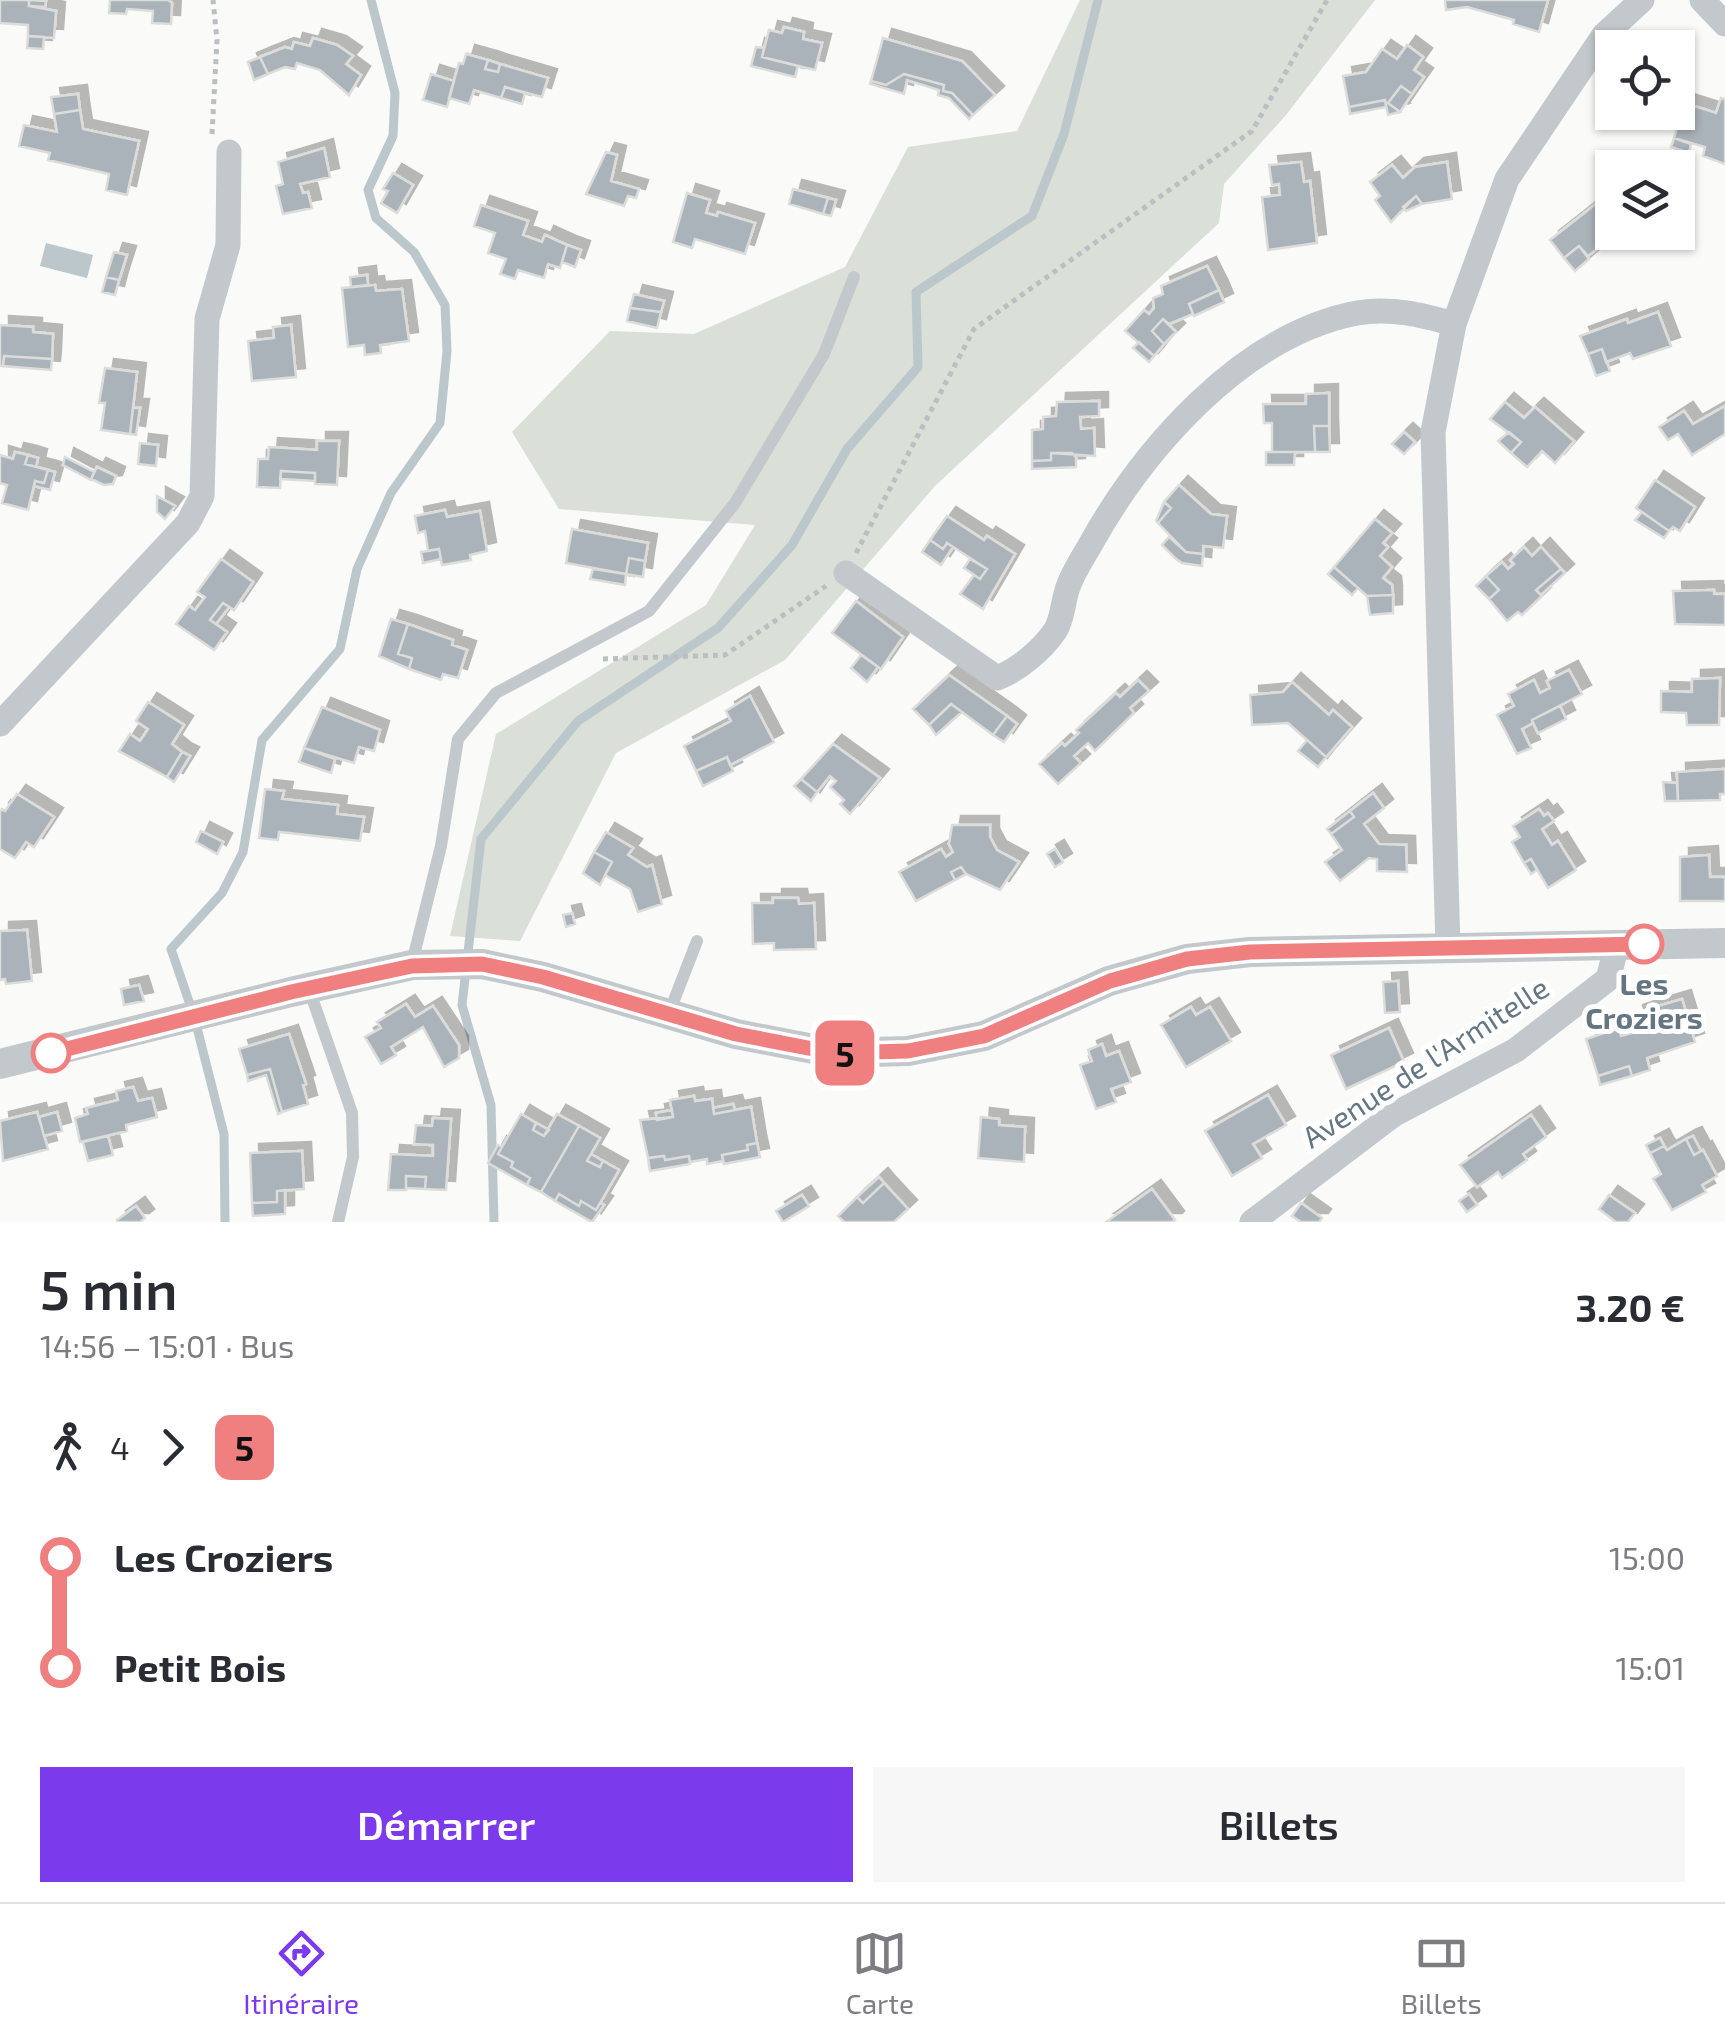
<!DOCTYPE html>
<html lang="fr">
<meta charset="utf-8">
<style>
:root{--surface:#fff;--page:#f7f7f7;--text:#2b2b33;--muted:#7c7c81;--line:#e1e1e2;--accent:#7c3aed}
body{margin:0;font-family:"Exo 2",sans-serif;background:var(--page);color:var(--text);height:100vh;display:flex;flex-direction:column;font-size:38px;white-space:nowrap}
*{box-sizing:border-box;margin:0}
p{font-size:32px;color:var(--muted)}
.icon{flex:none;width:55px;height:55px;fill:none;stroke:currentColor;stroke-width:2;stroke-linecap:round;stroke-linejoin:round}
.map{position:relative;height:1222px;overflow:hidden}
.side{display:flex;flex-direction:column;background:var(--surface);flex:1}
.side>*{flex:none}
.badge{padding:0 20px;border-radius:15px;font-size:35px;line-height:65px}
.buttons{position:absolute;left:1595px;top:30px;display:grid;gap:20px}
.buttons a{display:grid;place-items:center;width:100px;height:100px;border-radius:0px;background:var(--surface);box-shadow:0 2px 8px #0004;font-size:50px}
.map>.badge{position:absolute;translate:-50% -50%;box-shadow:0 0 0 5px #fff}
.legs{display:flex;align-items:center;gap:15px;height:110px;padding:0 40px;font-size:32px}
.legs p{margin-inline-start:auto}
.headline{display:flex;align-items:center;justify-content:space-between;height:170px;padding:0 40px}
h1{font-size:55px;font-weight:600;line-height:75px}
.primary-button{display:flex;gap:20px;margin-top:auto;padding:20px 40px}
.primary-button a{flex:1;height:115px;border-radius:0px;background:var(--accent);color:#fff;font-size:40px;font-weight:600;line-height:115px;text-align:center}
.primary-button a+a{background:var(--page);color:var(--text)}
ul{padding:0 40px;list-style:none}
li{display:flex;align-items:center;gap:35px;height:110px;font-size:38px}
li i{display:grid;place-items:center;width:15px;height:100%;margin:0 12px;background:currentColor}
li i::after{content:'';width:25px;height:25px;margin:-12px;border:8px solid;border-radius:50%;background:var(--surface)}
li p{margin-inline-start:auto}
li:first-child i{background:linear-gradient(#0000 50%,currentColor 0)}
li:last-child i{background:linear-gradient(currentColor 50%,#0000 0)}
.dock{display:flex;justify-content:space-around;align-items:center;height:140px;border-top:2px solid var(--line);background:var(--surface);font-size:28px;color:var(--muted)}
.dock a{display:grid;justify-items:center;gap:5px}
.dock .current{color:var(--accent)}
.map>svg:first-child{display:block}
.green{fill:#dadfd7}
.water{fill:#bbc7cb}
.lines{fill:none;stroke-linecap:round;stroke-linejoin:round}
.stream{stroke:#bbc7cb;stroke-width:9}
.building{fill:#aab3b9;stroke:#dcdcda;stroke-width:2.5;filter:url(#shadow)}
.path{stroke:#bbbfc2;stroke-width:5;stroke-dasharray:5 5;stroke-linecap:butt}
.service{stroke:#c3c8cc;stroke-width:12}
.minor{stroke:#c3c8cc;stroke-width:25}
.tertiary{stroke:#c3c8cc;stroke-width:30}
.line-1-casing{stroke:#fff;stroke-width:22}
.line-1{stroke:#f08080;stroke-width:15}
.stop-1-dot{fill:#fff;stroke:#f08080;stroke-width:5}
.labels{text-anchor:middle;stroke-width:10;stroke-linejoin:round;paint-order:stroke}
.stop-label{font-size:30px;font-weight:bold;fill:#657683;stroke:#fff}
.street-label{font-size:30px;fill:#657683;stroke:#fff}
</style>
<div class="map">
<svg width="1725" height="1222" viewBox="0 0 1725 1222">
<defs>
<filter id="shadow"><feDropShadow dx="9" dy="-9" stdDeviation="0" flood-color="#0004"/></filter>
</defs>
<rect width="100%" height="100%" fill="#fafaf8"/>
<path class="green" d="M1080,0H1375L1286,115L1224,184L1219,223L935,486L785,660L616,753L520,941L450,936L496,734L706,605L755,525L559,509L512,432L610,331L694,334L845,267L908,147L1017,131Z"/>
<path class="water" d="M46,243L93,255L87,278L40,266Z"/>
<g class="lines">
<path class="stream" d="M225,1222L224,1134L194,1016L171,949L222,893L243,852L262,740L340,649L357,569L391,493L440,423L447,351L445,305L414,252L376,218L368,190L393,136L395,93L371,0
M494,1222L491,1105L462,1005L481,839L578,721L718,628L792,545L847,449L918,367L916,292L1032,216L1064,134L1098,0"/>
</g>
<path class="building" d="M0,0H29V6L56,11L54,38L28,36V25L0,23Z
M29,0L46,1L45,7L29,6Z
M110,0H168L172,3L171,24L152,23L153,11L127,9L126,14L109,13Z
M1445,0H1548L1539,32L1513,24L1514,20L1467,7L1446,10Z
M784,27L804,32L803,39L822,43L815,70L762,57L769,30L782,33Z
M28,36L44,37L43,49L27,48Z
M313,38L337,45L353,56L346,64L361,75L349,95L320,70L297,63L295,69L285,67L268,74L260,57L285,47L292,49L294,42L310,46Z
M883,38L962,61L995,95L973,115L952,93L943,91L944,85L904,74L886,85L871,81Z
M1407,45L1423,57L1414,70L1424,77L1412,94L1401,86L1388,103L1400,112L1388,115L1385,100L1349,107L1343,76L1366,72L1382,49L1397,59Z
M756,47L764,48L762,57L798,66L795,77L751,66Z
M466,54L488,60L485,69L498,72L500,64L548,78L542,97L505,87L501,98L474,90L469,104L449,98L459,63L463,64Z
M260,57L268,74L254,80L248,62Z
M488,60L500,64L498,72L485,69Z
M431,74L454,81L447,107L423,100Z
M904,74L944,85L943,91L952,93L973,115L969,119L949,98L938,95L939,90L907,80L904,94L870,84L871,81L886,85Z
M1401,86L1412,94L1400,112L1388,103Z
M505,87L525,93L522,104L501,98Z
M78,94L80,110L54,114L51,97Z
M1721,98L1725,99V164L1703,156L1705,147L1674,138L1685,103L1716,113Z
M1385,100L1386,107L1350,114L1349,107Z
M80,110L83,129L139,141L127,195L106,190L109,174L48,160L50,153L19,146L24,125L57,132L54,114Z
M1674,138L1691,144L1689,153L1671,147Z
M324,148L330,177L300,184L303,193L308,192L312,208L283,214L276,186L283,184L278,162Z
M606,152L617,155L611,181L639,189L636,198L628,196L624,206L586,194Z
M1301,162L1304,182L1310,181L1317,243L1268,250L1262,197L1280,195L1279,184L1272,185L1269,165Z
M1447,162L1452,199L1422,204L1416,196L1391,222L1375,200L1380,196L1370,182L1392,165L1403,178L1415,167Z
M393,173L413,185L397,213L381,203L388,191L383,189Z
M793,189L828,198L823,214L789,204Z
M1611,192L1612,232H1639L1625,244L1616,234L1588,256L1579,246L1564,258L1550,240Z
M687,193L710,200L706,213L717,216L718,212L755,223L745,254L695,239L692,248L673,242Z
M1416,196L1422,204L1406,211L1403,207Z
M828,198L836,200L831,216L823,214Z
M481,205L528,221L523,235L542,242L545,235L567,245L560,268L548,264L544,278L518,270L515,279L500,274L506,259L488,253L495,233L474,226Z
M567,245L581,250L575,267L562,262Z
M1579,246L1589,259L1575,271L1564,258Z
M114,252L127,255L119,280L106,277Z
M1207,266L1219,290L1189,304L1193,314L1169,324L1163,319L1152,331L1164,344L1154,356L1125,331L1144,310L1149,314L1154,308L1153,298L1163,294L1161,286Z
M367,275L368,285L351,287L350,277Z
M106,277L119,280L115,295L102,292Z
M375,285L376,291L402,289L409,341L380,345L381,353L365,355L364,345L348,347L342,288Z
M1219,290L1224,302L1194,316L1189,304Z
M634,294L664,301L661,312L630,308Z
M630,308L661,312L657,328L627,321Z
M1658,312L1671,346L1633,359L1630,353L1606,362L1602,349L1588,354L1580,336L1627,319L1628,323Z
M1163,319L1176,332L1164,344L1152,331Z
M0,325L33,327V332L53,334L52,359L4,356L3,366H0Z
M291,325L296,377L252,381L248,341L274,338L273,327Z
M1139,342L1154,356L1149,362L1133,348Z
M1602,349L1610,371L1596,376L1588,354Z
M4,356L52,359L51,370L3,366Z
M105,368L137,372L130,434L101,430L105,403H99Z
M1329,393V426H1314L1315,452H1272V423H1264L1263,404H1306V394Z
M1099,401V416L1080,417L1081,429L1094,428L1095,456L1051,453V460L1032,461V430L1043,429V417L1056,416L1057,402Z
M1505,402L1524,418L1535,407L1574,441L1555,463L1542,451L1527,467L1511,453L1521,442L1490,419Z
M1725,406V434L1692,455L1678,434L1668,440L1659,427L1684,411L1693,424Z
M133,408H140L136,435L130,434Z
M1314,426H1329L1330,452H1315Z
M1404,432L1415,442L1404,454L1392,444Z
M1509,432L1521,442L1511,453L1498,441Z
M317,441H339L337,485L315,484V473L281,471L280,488L257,487L258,459H268L269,447L317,450Z
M140,443L158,445L156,466L138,464Z
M15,452L28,455L25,464L48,470L44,483L35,481L28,510L2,503L7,485L0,483V455L13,459Z
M1266,452H1295L1294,465H1266Z
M1051,453H1072L1076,457V467L1032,469V461L1051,460Z
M28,455L38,458L36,467L25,464Z
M65,457L94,472L91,480L63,465Z
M97,467L116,476L113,484L104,485L91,479Z
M48,470L55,472L50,490L34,486L35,481L44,483Z
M281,471L315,473V481L280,479Z
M1655,480L1695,507L1680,531L1673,527L1669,531L1636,508Z
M1179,485L1211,514L1227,516L1223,548L1203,546V554L1186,552L1158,523L1171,508L1164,502Z
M157,496L175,506L165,519L157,512Z
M1164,502L1171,508L1158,523L1156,521Z
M445,510L447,517L480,511L487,551L470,555L471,560L442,565L439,549L428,551L425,531L418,533L415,516Z
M1642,512L1669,531L1664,538L1635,520Z
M947,516L984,540L987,536L1015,554L983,609L960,594L974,575L980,579L987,569L947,543L943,549L930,540Z
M1375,519L1392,533L1383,543L1388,547L1380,556L1392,567L1383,578L1392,585L1393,595L1367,596L1334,567Z
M572,529L648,543L645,561L629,558L626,574L566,563Z
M1169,537L1186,552L1203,554L1202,566L1182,563L1175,558L1162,545Z
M930,540L943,549L947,543L953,547L941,565L922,552Z
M1524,547L1532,556L1541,547L1561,569L1536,590L1542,596L1522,615L1518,612L1507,621L1489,599L1499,590L1486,576L1502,562L1508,569L1514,564L1510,560Z
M439,549L441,559L423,563L421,552Z
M629,558L645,561L643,577L626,574Z
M221,559L253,582L234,610L223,603L210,620L227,632L214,650L176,624L189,606L195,610L205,597L197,592Z
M970,559L987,569L980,579L964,568Z
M1334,567L1358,588L1352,595L1328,574Z
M593,569L626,574L625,585L590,579Z
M1561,569L1565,573L1541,595L1536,590Z
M1486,576L1499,590L1489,599L1476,586Z
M1714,590V594H1725V625L1675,624L1673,591Z
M1393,595V613L1370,615L1367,596Z
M856,601L903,637L881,669L832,633Z
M223,603L229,607L216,624L210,620Z
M391,619L408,624L398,654L412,658L409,669L379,656Z
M408,624L453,640L452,645L467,650L458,678L443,674L441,680L409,669L412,658L398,654Z
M861,655L878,667L867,682L851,668Z
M1569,670L1582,694L1532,720L1533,723L1522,729L1531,748L1517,754L1497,715L1514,706L1508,694L1534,680L1540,693L1550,688L1547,681Z
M949,675L1007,716L993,735L951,704L929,725L913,709Z
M1720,678L1719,725H1687L1686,713L1661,712V691L1692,692V679Z
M1138,680L1149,691L1130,708L1134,713L1095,751L1088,743L1074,756L1081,763L1058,784L1039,764L1062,743L1065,746L1079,733L1076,730L1116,693L1120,697Z
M1292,682L1329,715L1333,710L1352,727L1326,757L1288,723L1252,725L1250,695L1283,692Z
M750,696L774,742L730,765L727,757L696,771L684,746L731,721L726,711Z
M148,702L184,725L172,744L182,752L167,777L119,751L130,734L140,741L148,729L136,721Z
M951,704L962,712L936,735L929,725Z
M1560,706L1566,719L1538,733L1532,720Z
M322,707L380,730L374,751L359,747L354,763L304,748Z
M1007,716L1017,724L1004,742L993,735Z
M1307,740L1326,757L1318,767L1298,751Z
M833,744L880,778L850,814L840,804L844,800L830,787L836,781L830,776L817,792L801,779Z
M304,748L335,759L331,773L299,762Z
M182,752L190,756L174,782L167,777Z
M727,757L733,771L703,786L696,771Z
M1725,769V794H1720V800L1678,801L1677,772Z
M801,779L817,792L811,801L794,786Z
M1663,782L1677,783L1678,801H1665Z
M265,789L284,791L282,799L338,805L337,814L364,817L360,841L279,832L278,840L259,838Z
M1373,793L1384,808L1364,824L1379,844L1406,845L1407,872L1377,871V859L1369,858L1340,881L1325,862L1342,850L1331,834L1354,817L1350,811Z
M17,794L54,817L34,847L26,842L15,858L0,849V812L2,809L5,811Z
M1539,809L1544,816L1548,813L1554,821L1542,829L1552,845L1558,841L1576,870L1548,888L1531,859L1524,863L1512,842L1520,837L1513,826Z
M1350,811L1354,817L1331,834L1327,829Z
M952,825H990V837L997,850L1019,862L1000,890L966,874L961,867L951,872L955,880L916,901L899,872L941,849L946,857L953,852L949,844Z
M201,831L223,842L217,854L196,842Z
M606,832L633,848L628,855L647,867L652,865L662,904L638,912L630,889L605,875L612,862L594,852Z
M1055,849L1063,862L1055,867L1047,854Z
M594,852L612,862L600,885L583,873Z
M1709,855L1710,877H1725V901H1680V857Z
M1531,859L1537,870L1531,874L1524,863Z
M961,867L966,874L955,880L951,872Z
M773,898H798L799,904L814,903L816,949L774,950V943L753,944L752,903H773Z
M572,913L575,924L566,927L563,915Z
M27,930L32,981L6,984L5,979L0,980V931Z
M1398,981L1400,1012L1385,1013L1383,982Z
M139,985L144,1001L124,1005L121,989Z
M1682,999L1695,1042L1647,1058L1650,1070L1632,1076L1629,1066L1598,1076L1586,1039L1619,1028L1621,1036L1639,1031L1636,1020L1653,1015L1651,1008Z
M406,1004L415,1017L433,1006L459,1045V1058L444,1067L423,1027L391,1047L396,1055L381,1064L365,1037L381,1028L377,1022Z
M1191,1007L1196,1015L1210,1007L1231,1041L1186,1067L1161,1025Z
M1651,1008L1653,1015L1636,1020L1634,1014Z
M1637,1023L1639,1031L1621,1036L1619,1028Z
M1389,1028L1404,1062L1346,1089L1331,1055Z
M289,1034L306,1084L303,1085L308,1104L282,1112L270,1069L247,1075L239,1049Z
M1102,1044L1106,1056L1119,1051L1131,1082L1111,1089L1116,1102L1096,1109L1080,1065L1092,1061L1088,1050Z
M1629,1066L1632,1076L1600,1085L1598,1076Z
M270,1069L282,1112L278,1114L266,1075L248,1081L247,1075Z
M133,1087L138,1101L152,1098L157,1117L126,1125L127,1131L80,1142L75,1118L88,1114L86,1108L118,1100L116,1091Z
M1268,1095L1286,1125L1253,1144L1262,1158L1232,1176L1205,1131Z
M694,1096L695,1101L712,1099L714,1114L751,1107L757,1143L747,1145L748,1150L722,1155L723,1161L707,1164V1159L690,1162L689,1156L665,1160L664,1156L648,1158L640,1120L673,1117L670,1100Z
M733,1104L735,1110L714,1114L713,1108Z
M672,1110L673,1117L657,1120L656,1113Z
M37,1112L48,1149L3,1161L0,1121Z
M57,1112L62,1131L44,1136L39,1117Z
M521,1114L536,1123L533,1130L544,1136L557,1114L579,1126L541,1192L527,1185L530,1178L511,1167L513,1162L498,1154Z
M1531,1115L1546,1137L1523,1154L1527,1160L1502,1178L1498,1172L1477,1187L1460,1165Z
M981,1117L999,1119V1125L1025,1127L1024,1162L978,1158Z
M433,1118L451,1119L446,1190L425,1189L426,1177L406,1176V1190H388L391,1154L433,1156V1145L414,1144L416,1125L432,1126Z
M536,1123L549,1130L544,1136L533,1130Z
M579,1126L600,1138L587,1161L600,1167L603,1161L619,1170L596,1210L581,1201L579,1206L559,1194L555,1201L541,1192Z
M108,1136L113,1155L88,1161L83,1142Z
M1693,1136L1701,1151L1694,1155L1686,1139Z
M1660,1138L1664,1146L1650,1153L1646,1145Z
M1686,1139L1694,1155L1703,1150L1717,1176L1702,1185L1706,1192L1672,1210L1653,1179L1661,1174L1650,1153L1664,1146L1667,1150Z
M757,1143L760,1157L724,1164L722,1155L748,1150L747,1145Z
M498,1145L502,1147L498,1154L513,1162L511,1167L530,1178L527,1185L488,1163Z
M302,1151L304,1189L277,1191V1202L252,1203L250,1153Z
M591,1154L603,1161L600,1167L587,1161Z
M664,1156L665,1160L689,1156L690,1164L650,1171L648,1158Z
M406,1176L426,1177L425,1189L406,1188Z
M879,1177L884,1183L863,1203L857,1197Z
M884,1183L908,1209L894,1222H844L838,1216L857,1197L863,1203Z
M1152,1189L1175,1220L1173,1222H1106Z
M285,1190V1214L253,1216L252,1203L277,1202V1191Z
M559,1194L579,1206L581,1201L596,1210L600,1203L604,1205L592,1222L555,1201Z
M1469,1194L1477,1205L1467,1212L1459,1201Z
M802,1195L809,1206L783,1222L776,1211Z
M1609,1195L1635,1213L1628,1222H1616L1599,1209Z
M1301,1203L1322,1218L1319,1222H1301L1292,1216Z
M136,1206L145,1218L140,1222H118L117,1220Z"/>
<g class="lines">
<path class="path" d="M212,134L217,40L213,0
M856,553L974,329L1252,131L1327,0
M603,659L725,655L826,586"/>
<path class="service" d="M412,963L441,846L458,739L496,693L649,611L735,503L824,354L854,277
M309,989L352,1113L353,1157L338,1222
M669,1013L697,941"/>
<path class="minor" d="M1702,0L1725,24
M846,573L997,678C1018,670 1042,650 1055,631C1063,619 1063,600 1068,587C1073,573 1082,559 1089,547C1143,449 1242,335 1357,313C1391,307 1422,315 1454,324
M0,724L188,523L202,496L207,319L228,245L229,152
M1448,947L1433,432L1454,324L1507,179L1604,35L1642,0
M1252,1222L1393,1115L1516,1050L1608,979L1617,945"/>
<path class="tertiary" d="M0,1064L291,992L412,965L482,964L543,977L736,1034L834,1053L908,1051L984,1036L1109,981L1187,959L1250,952L1725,943"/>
</g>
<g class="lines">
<g class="line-1-casing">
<path id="line-1" d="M51,1053L291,992L412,966L482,964L543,977L736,1034L834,1053L908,1051L984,1036L1110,981L1135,974L1187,959L1250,952L1644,944"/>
</g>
<use href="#line-1" class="line-1"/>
</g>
<g class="stop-1-dot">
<circle cx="1644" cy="944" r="18"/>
<circle cx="51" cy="1053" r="18"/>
</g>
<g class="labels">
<g class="stop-label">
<text x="1644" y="995">Les<tspan x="1644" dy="34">Croziers</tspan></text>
</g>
<g class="street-label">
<text transform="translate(1426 1063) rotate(-33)" y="10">Avenue de l'Armitelle</text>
</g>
</g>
</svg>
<div class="buttons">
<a><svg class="icon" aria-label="locate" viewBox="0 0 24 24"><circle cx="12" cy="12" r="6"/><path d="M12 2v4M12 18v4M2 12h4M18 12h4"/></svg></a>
<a><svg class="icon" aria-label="layers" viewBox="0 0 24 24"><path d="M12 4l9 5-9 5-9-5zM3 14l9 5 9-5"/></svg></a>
</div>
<b class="badge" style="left:845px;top:1053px;background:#f08080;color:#111">5</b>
</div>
<section class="side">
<div class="headline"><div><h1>5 min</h1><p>14:56 – 15:01 · Bus</p></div><b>3.20 €</b></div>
<div class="legs"><svg class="icon" aria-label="walk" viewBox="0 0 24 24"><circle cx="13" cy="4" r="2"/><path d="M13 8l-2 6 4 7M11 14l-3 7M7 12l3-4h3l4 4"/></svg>4<svg class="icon" aria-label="forward" viewBox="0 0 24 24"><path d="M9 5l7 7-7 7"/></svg><b class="badge" style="background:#f08080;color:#111">5</b></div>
<ul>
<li><i style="color:#f08080"></i><b>Les Croziers</b><p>15:00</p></li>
<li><i style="color:#f08080"></i><b>Petit Bois</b><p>15:01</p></li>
</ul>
<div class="primary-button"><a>Démarrer</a><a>Billets</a></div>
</section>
<nav class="dock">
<a class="current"><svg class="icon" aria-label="directions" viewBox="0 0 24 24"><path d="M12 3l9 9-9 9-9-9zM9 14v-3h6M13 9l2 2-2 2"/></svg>Itinéraire</a>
<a><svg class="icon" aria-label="map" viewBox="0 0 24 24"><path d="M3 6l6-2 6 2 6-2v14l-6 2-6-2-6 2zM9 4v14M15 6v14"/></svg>Carte</a>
<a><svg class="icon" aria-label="tickets" viewBox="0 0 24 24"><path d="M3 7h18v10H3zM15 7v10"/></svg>Billets</a>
</nav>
